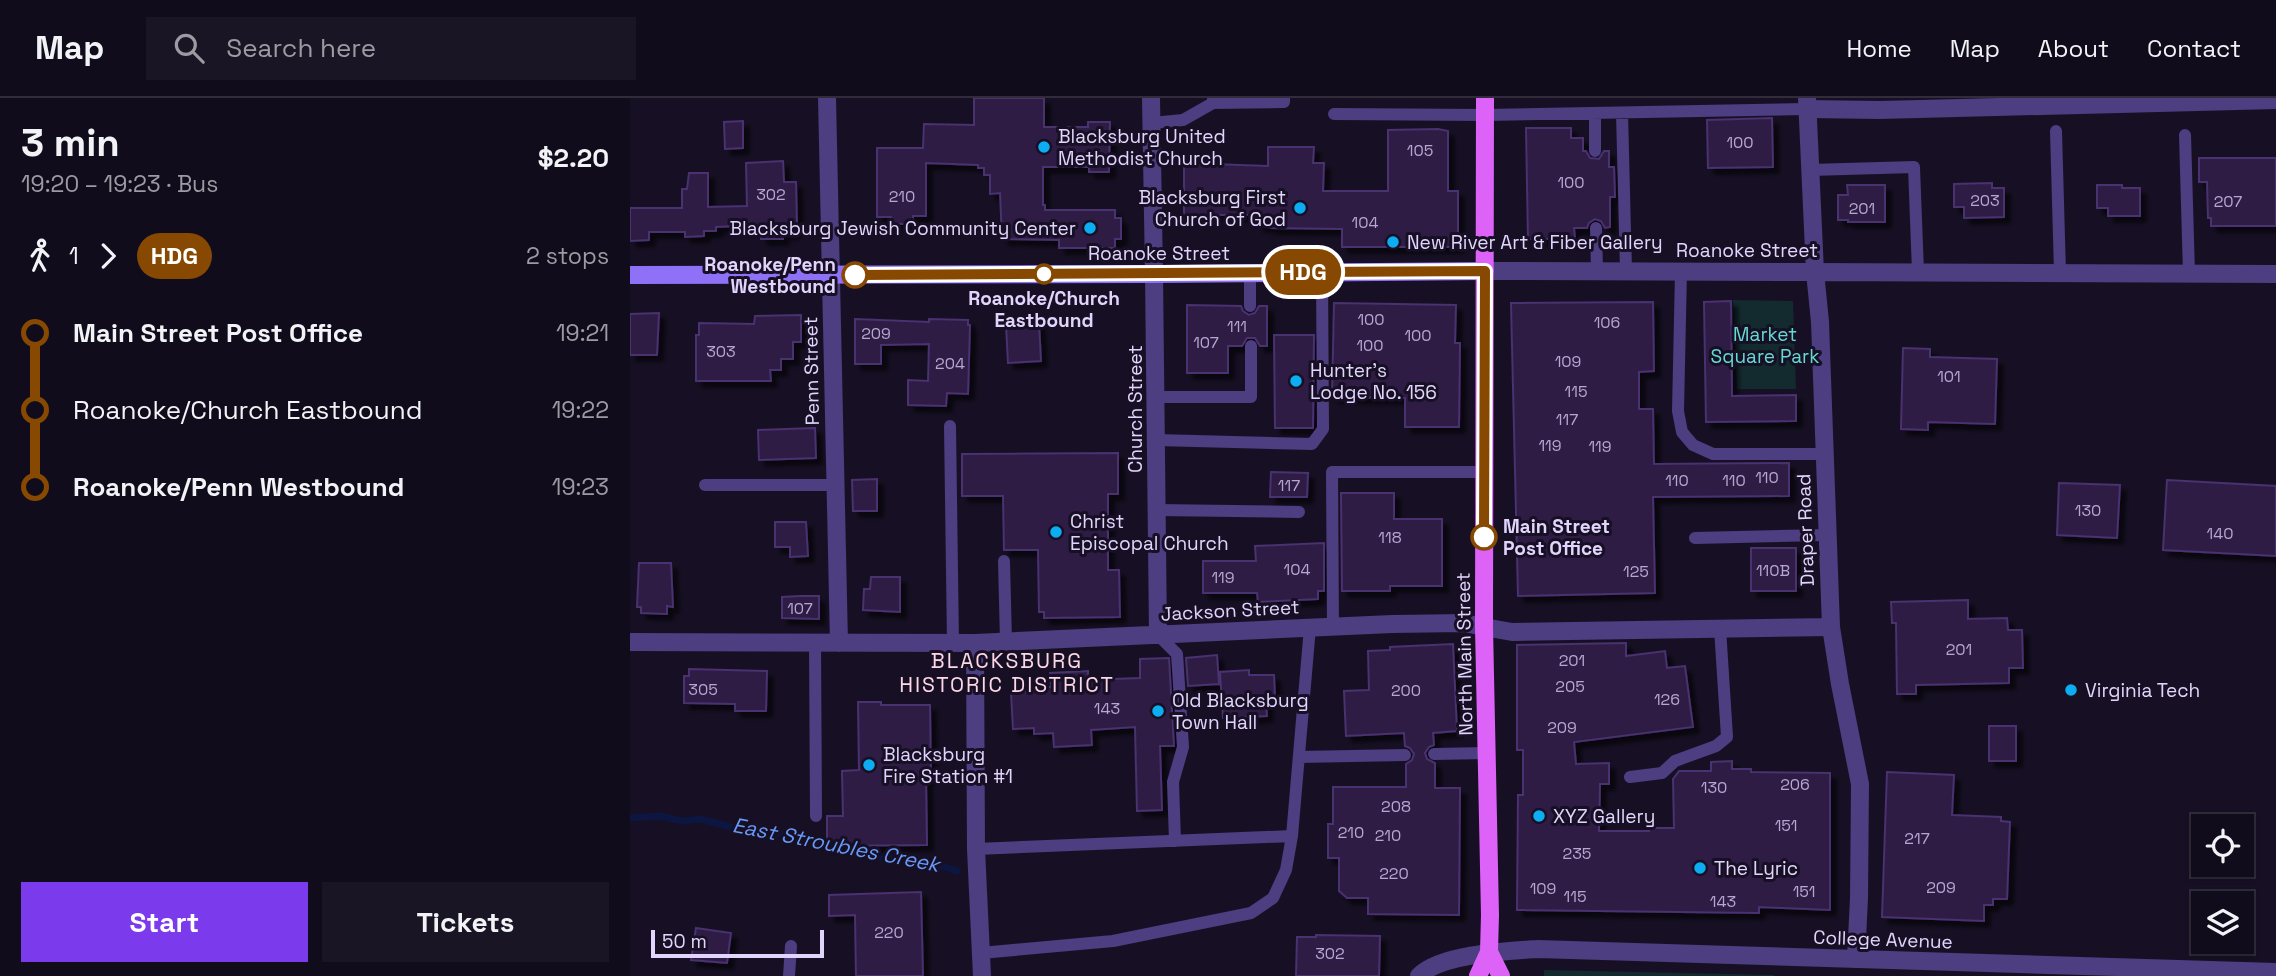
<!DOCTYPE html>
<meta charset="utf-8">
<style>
:root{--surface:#110c1b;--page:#1a1524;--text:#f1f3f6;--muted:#9c9ba3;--line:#302c3a;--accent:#7c3aed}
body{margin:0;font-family:"Space Grotesk",sans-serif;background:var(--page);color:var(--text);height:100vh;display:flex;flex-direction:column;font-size:26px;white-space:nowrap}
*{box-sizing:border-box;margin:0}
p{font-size:23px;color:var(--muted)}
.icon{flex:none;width:38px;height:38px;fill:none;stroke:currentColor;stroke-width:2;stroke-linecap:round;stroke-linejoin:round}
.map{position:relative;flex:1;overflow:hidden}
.panel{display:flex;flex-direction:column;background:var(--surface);width:630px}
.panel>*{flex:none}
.badge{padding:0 14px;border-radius:23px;font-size:24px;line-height:46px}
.fabs{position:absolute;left:1561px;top:716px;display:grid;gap:14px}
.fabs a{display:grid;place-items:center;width:63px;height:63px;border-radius:0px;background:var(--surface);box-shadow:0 2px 5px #0004,0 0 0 2px var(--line);font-size:35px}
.scale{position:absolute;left:21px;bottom:18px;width:173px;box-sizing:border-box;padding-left:7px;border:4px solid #e2d5fd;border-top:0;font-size:19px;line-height:24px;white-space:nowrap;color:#e2d5fd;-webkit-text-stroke:5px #171024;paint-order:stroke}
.map>.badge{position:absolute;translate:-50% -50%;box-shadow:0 0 0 4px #fff}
.legs{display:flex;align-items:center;gap:10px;height:77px;padding:0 21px;font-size:23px}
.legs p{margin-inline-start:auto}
.headline{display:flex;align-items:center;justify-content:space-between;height:119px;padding:0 21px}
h1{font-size:38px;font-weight:800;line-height:52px}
.cta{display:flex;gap:14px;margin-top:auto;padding:14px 21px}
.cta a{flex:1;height:80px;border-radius:0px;background:var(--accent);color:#fff;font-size:28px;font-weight:800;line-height:80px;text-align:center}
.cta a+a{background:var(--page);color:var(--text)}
ul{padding:0 21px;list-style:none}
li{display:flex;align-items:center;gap:24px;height:77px;font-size:26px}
li i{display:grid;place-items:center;width:10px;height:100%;margin:0 9px;background:currentColor}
li i::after{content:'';width:18px;height:18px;margin:-9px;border:5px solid;border-radius:50%;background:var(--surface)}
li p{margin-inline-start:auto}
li:first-child i{background:linear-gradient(#0000 50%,currentColor 0)}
li:last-child i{background:linear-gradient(currentColor 50%,#0000 0)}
header{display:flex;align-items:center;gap:42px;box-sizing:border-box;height:98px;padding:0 35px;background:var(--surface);border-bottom:2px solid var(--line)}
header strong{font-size:33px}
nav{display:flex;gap:38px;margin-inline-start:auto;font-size:24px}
.search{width:490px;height:63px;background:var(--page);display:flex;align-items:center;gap:18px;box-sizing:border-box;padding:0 24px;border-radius:0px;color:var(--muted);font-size:26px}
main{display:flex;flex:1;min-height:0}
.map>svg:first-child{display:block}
.green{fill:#132a2e}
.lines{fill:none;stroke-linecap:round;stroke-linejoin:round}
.stream{stroke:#0d1541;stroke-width:7}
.building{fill:#2d1d44;stroke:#49306f;stroke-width:2;filter:url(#shadow)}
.service{stroke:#4d3d81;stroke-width:12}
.pedestrian{stroke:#4d3d81;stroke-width:18}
.minor{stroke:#4d3d81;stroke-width:18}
.tertiary{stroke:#4d3d81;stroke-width:18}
.secondary{stroke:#8f71f8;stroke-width:18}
.primary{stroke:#dd62f7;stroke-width:18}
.line-1-casing{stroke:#fff;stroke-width:16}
.line-1{stroke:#874901;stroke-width:10}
.poi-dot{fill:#0cadf2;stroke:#171024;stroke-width:2.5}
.stop-1-dot{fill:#fff;stroke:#874901;stroke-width:3.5}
.labels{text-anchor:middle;stroke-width:6;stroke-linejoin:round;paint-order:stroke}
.number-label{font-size:16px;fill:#b5a7cf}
.poi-label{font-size:19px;fill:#e2d5fd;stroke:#171024;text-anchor:start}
.street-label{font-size:19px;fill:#e2d5fd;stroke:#171024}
.stop-label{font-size:19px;font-weight:bold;fill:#e2d5fd;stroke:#171024;text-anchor:end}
.park-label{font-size:19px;fill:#64dad4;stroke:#171024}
.neighbourhood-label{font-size:21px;letter-spacing:2px;fill:#fdd7e8;stroke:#171024}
.water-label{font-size:21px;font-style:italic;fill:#6899f8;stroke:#171024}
</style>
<header>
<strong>Map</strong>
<div class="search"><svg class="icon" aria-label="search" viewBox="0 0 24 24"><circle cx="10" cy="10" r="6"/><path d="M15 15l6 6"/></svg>Search here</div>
<nav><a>Home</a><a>Map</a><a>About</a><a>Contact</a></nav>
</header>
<main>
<section class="panel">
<div class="headline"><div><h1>3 min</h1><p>19:20 – 19:23 · Bus</p></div><b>$2.20</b></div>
<div class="legs"><svg class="icon" aria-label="walk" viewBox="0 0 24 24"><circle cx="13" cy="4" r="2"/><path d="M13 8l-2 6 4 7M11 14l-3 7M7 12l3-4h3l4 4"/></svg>1<svg class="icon" aria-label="forward" viewBox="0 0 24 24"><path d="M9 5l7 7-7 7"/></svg><b class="badge" style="background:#874901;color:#fff">HDG</b><p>2 stops</p></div>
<ul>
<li><i style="color:#874901"></i><b>Main Street Post Office</b><p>19:21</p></li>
<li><i style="color:#874901"></i><span>Roanoke/Church Eastbound</span><p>19:22</p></li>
<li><i style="color:#874901"></i><b>Roanoke/Penn Westbound</b><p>19:23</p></li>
</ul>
<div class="cta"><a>Start</a><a>Tickets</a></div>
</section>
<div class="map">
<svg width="1646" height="878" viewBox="0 0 1646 878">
<defs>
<filter id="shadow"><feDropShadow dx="6" dy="6" stdDeviation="2" flood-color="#0009"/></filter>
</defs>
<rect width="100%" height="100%" fill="#171024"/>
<path class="green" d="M1103,202L1163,203L1166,291H1107Z
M914,872L1144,877V878H914Z"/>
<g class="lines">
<path class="stream" d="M0,720L30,718L52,723L71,721L104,730H134L204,752L256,760H285L327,773"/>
</g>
<path class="building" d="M344,0H414V29H458V24H480L479,74H459V69H413V107H415V112H485V120H491V141H485V150H429V142L372,141L370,95L360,96V77H354V70H348V67L296,65V118H283V126H262L261,119H247V50H293L294,26L344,27Z
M1142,20L1143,69L1078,70L1077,22Z
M113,23V50L95,51L94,24Z
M896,30H941V40H953V53H956L960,60L969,61L974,53H979V69H984L985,99H980V129L975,130L971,123L965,121L959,125L957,130H944L945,141H898Z
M808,31L818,33V93H828V149H712V131L639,130V128H628V117H554V65L638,68V49H684L683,65H694L693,93H758V32Z
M1569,60H1646V128H1581V120H1578L1577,84H1569Z
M153,63L154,84H166L167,127H164V135H153V141H131V127L86,129V133H74V138L55,139V134H19V142L0,143V110H52V91H57L59,75H78V109L117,108L116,65Z
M1362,85V90H1374V119L1334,120V109H1324V86Z
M1217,87H1255V124H1218V122H1208V97H1218Z
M1467,87H1492V90H1510V118H1478V110H1467Z
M1101,203L1102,298L1166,297V323L1076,324L1074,204Z
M1023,204L1024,273L1009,274V311H1023L1024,366L1159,365V398L1023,399L1025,495L888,498L881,205Z
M704,205L826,207L825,245H830L829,329H775V300L702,299Z
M557,207L611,208L613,213L619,217L625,215L629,208H637V248H630L625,240H617L612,248H598V275H557Z
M29,215L27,257H0V216Z
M171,217V244H163V261H151V272H140L141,283H66V237H69V225L124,226L125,218Z
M225,221L299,224V221L338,222V227H340L338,296L317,295L316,308L278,307V282L298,283L299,246L251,247V266H225Z
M409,225L411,263L378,265L376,227Z
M644,237H684L683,330H645Z
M1273,250L1300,251V259L1367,261L1365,326L1298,324V332L1271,331Z
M185,330L186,360L129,362L128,332Z
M488,355V396H478V472H489L490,519L414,520V514H409L408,452H374L373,398H332V356Z
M641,374L678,375L677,399H640Z
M247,381V413H223L222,382Z
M1537,382L1646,388V458L1533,452Z
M1429,385L1490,387L1487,440L1427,437Z
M711,395H764V421H812V488H760V493H712Z
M145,424H176L178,458L160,459V449H145Z
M694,445V493H688V501L628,504L627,495H573V463H626L625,448Z
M1121,450H1166V493H1121Z
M9,465H41L43,509L37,508V516L11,515V509H7Z
M241,479H270V514L233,512L234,491H240Z
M170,498H189V521L152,520V499Z
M1338,502V521L1377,520L1378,532H1392L1393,570H1379V585L1286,587V596H1267L1266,525H1262L1261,504Z
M996,545V558L1035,553L1037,570L1055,568L1063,629L944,644L946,666L979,665V686H970L969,733H1019V730H1044L1043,681L1049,673H1081V664L1102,663V671H1121V674L1200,675V812L1129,809V815L887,812L888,697H893V652H887V547Z
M823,546L827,633L803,635L804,647L799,649L795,655L797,661L805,665V690H830L829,817L738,816V800H717L709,793V760H698V726H703V689H776V666L782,662L784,656L780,650L775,648L774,635L716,638L714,593L739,592L738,553L760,552V549Z
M587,557L589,586L558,588L556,560Z
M539,560L544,648H530L532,712L507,713L505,629L461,632L462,647L424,649L423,635L404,636V630L383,631L381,595L402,593V589H421L420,575L458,573V582L510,580V561Z
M59,571L137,573L136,613H105V606L54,605V578H59Z
M619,572V577H644L645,600H636L637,618L593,620L590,574Z
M228,604H251V607H300L301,679H296L297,747L197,748V718H213L212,673L229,672Z
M1359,628H1386V663H1359Z
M1257,674L1324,677L1322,717L1371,719V723L1380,724L1377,801H1363V807H1354V823L1252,819Z
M291,794L293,878H226L225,817L199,818V797Z
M66,830L101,835L97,865L61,862Z
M686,837L750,838L749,878H666L667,839H686Z"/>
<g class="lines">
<path class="service" d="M583,0V5L654,4V0
M965,15V53
M992,15L996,173
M704,16L855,17L1177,11
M522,25L553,22L583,5
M1426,33L1430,175
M1555,37L1559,176
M1180,72L1284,69L1288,174
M966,130L967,172
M1051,173L1048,313L1052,334L1063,347L1083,356H1194
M620,208V175
M526,299H621V248
M320,328L323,545
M526,342L682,346L693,331L692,174
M75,387H205
M527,412L669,414
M1065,440L1196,437
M374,463L376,544
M703,528L702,374H855
M528,537L547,556L553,649L543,684L545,743
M185,545L186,718
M804,656L857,655
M669,659L775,657
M1000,679L1032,675L1045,663L1086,648L1097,639L1090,530
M346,751L662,738
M351,855L483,843L621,815L643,800L656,772L662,738L680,529
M159,878L161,848"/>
<path class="pedestrian" d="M1201,529L1210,586L1230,686L1229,800L1226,861"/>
<path class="minor" d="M197,0L209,545
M521,0L524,176
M1177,11L1250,12L1646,2
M854,529L882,534L1201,529L1190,224L1185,174L1646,176
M0,544L345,545
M789,878C810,856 877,853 908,851L1646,874"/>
<path class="tertiary" d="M855,173L1185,174L1177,0
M524,176L528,537
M352,878L346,751L345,545L762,526L834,525L854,529"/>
<path class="secondary" d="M0,177L524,176L855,173"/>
<path class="primary" d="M859,854L871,878
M848,878L859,854L860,817L854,529L855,0"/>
</g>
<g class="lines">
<g class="line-1-casing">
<path id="line-1" d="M225,177L855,173L854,439"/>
</g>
<use href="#line-1" class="line-1"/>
</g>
<g class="poi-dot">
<circle cx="414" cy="49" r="7"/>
<circle cx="670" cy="110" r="7"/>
<circle cx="460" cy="130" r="7"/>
<circle cx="763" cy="144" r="7"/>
<circle cx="666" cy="283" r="7"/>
<circle cx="426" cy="434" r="7"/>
<circle cx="1441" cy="592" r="7"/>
<circle cx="528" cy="613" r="7"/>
<circle cx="239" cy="667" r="7"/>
<circle cx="909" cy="718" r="7"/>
<circle cx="1070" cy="770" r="7"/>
</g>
<g class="stop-1-dot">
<circle cx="414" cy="176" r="9"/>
<circle cx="225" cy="177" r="12"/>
<circle cx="854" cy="439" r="12"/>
</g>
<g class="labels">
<g class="number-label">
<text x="1110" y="50">100</text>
<text x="790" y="58">105</text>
<text x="941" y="90">100</text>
<text x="141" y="102">302</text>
<text x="272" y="104">210</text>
<text x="1355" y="108">203</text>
<text x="1598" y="109">207</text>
<text x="1232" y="116">201</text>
<text x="735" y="130">104</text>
<text x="741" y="227">100</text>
<text x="977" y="230">106</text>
<text x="607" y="234">111</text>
<text x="246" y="241">209</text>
<text x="788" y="243">100</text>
<text x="576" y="250">107</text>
<text x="740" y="253">100</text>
<text x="91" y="259">303</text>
<text x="938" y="269">109</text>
<text x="320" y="271">204</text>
<text x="1319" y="284">101</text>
<text x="946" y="299">115</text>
<text x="937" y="327">117</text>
<text x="920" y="353">119</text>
<text x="970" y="354">119</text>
<text x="1137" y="385">110</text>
<text x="1047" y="388">110</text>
<text x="1104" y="388">110</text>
<text x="659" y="393">117</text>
<text x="1458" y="418">130</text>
<text x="1590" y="441">140</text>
<text x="760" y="445">118</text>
<text x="667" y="477">104</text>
<text x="1143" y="478">110B</text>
<text x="1006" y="479">125</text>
<text x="593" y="485">119</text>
<text x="170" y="516">107</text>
<text x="1329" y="557">201</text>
<text x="942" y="568">201</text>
<text x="940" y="594">205</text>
<text x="73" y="597">305</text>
<text x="776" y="598">200</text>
<text x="1037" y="607">126</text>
<text x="477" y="616">143</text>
<text x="932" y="635">209</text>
<text x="1165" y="692">206</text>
<text x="1084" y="695">130</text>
<text x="766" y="714">208</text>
<text x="1156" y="733">151</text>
<text x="721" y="740">210</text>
<text x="758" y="743">210</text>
<text x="1287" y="746">217</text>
<text x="947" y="761">235</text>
<text x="764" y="781">220</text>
<text x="1311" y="795">209</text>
<text x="913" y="796">109</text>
<text x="1174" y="799">151</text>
<text x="945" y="804">115</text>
<text x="1093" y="809">143</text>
<text x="259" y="840">220</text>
<text x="700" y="861">302</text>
</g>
<g class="poi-label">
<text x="428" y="45">Blacksburg United<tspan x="428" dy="22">Methodist Church</tspan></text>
<text x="656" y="106" text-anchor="end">Blacksburg First<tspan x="656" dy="22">Church of God</tspan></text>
<text x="446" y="137" text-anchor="end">Blacksburg Jewish Community Center</text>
<text x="777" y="151">New River Art &amp; Fiber Gallery</text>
<text x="680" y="279">Hunter's<tspan x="680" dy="22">Lodge No. 156</tspan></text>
<text x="440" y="430">Christ<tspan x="440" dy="22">Episcopal Church</tspan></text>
<text x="1455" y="599">Virginia Tech</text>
<text x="542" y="609">Old Blacksburg<tspan x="542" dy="22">Town Hall</tspan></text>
<text x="253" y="663">Blacksburg<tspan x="253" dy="22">Fire Station #1</tspan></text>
<text x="923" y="725">XYZ Gallery</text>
<text x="1084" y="777">The Lyric</text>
</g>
<g class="street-label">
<text x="1117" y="159">Roanoke Street</text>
<text x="529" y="162">Roanoke Street</text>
<text transform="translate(181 273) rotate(-91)" y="7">Penn Street</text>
<text transform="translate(505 311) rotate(-90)" y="7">Church Street</text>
<text transform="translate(1175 432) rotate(-92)" y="7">Draper Road</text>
<text transform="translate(600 512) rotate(-3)" y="7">Jackson Street</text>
<text transform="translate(834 556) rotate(-91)" y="7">North Main Street</text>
<text transform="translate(1253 841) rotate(2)" y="7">College Avenue</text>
</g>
<g class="stop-label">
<text x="206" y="173">Roanoke/Penn<tspan x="206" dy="22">Westbound</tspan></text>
<text x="414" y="207" text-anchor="middle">Roanoke/Church<tspan x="414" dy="22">Eastbound</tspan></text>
<text x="873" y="435" text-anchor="start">Main Street<tspan x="873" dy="22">Post Office</tspan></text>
</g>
<g class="park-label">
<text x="1135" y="243">Market<tspan x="1135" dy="22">Square Park</tspan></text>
</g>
<g class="neighbourhood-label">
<text x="377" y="570">BLACKSBURG<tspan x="377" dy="24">HISTORIC DISTRICT</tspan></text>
</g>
<g class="water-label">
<text transform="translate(206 747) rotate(11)" y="7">East Stroubles Creek</text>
</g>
</g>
</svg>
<div class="fabs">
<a><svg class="icon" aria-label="locate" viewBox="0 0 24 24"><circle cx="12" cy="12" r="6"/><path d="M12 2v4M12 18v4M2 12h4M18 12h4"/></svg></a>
<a><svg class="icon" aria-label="layers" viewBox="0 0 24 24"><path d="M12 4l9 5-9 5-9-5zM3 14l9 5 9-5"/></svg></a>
</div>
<div class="scale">50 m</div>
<b class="badge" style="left:673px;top:174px;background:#874901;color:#fff">HDG</b>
</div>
</main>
